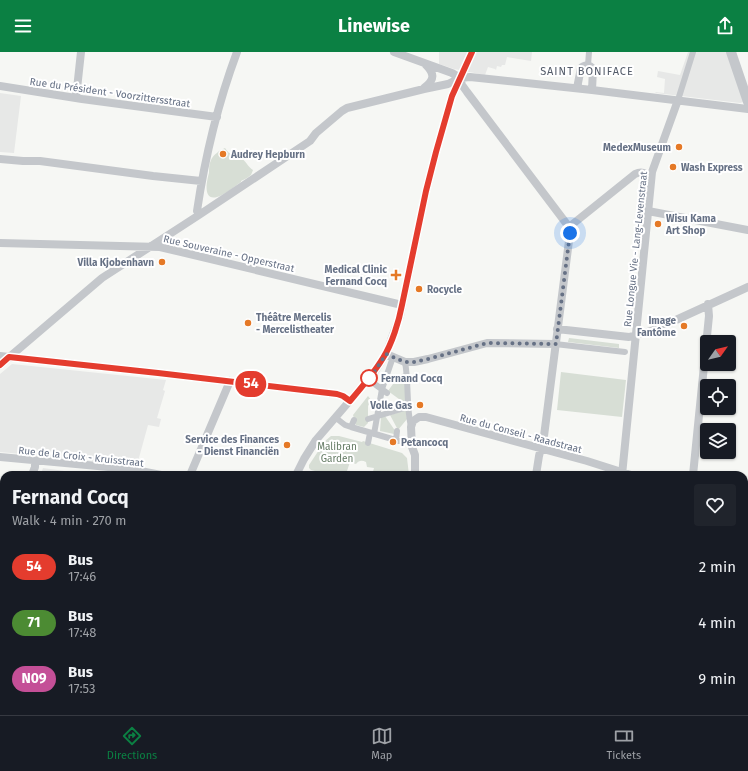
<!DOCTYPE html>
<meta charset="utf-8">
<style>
:root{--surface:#171b24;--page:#20242c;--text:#f1f3f6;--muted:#9ea1a6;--line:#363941;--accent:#0b8043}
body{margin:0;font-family:"Fira Sans",sans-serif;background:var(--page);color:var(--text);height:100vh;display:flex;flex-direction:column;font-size:15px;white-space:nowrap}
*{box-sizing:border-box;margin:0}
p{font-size:13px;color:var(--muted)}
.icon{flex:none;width:22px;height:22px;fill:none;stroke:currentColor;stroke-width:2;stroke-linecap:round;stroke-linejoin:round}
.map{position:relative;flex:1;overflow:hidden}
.drawer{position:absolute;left:0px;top:419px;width:748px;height:244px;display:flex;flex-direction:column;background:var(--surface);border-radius:12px 12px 0 0;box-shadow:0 1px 3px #0004}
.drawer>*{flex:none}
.badge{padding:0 8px;border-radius:13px;font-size:14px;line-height:26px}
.needle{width:26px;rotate:56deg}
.fabs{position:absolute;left:700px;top:283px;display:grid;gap:8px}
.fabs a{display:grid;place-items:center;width:36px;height:36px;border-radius:4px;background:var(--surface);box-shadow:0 1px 3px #0004;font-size:20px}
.you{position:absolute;width:20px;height:20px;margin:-10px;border:3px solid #fff;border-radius:50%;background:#1a73e8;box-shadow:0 0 0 6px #1a73e833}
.map>.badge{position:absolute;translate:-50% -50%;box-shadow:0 0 0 2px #fff}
.round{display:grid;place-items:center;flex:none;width:42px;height:42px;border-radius:4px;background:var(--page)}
.summary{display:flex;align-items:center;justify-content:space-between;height:68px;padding:0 12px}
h1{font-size:19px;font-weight:700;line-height:30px}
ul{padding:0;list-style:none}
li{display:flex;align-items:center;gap:12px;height:56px;padding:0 12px}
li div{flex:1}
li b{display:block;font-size:15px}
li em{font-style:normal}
li .badge{min-width:44px;font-weight:700;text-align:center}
header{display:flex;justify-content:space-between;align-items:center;height:52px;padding:0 12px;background:var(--accent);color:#fff;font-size:18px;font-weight:700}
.menu{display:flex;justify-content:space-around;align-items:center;height:56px;border-top:1px solid var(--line);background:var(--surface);font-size:11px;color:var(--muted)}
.menu a{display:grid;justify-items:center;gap:2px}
.menu .on{color:var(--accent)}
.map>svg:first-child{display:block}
.built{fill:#e7e8e7}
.green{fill:#d7ded5}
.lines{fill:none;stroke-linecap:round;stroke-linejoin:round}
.pedestrian{stroke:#c4c7cb;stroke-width:6}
.minor{stroke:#c4c7cb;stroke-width:8}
.tertiary{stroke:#c4c7cb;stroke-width:10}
.line-casing{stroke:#fff;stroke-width:9}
.line{stroke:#e43c2e;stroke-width:6}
.walk{stroke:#667185;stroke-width:4;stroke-dasharray:0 7.2}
.poi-dot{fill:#e57926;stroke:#fff;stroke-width:1.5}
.stop-dot{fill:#fff;stroke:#e43c2e;stroke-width:2}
.labels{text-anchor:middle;stroke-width:4;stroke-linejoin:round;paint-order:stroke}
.street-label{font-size:10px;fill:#667185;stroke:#fff}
.poi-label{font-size:10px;font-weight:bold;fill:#667185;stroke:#fff;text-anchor:end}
.stop-label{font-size:10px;font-weight:bold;fill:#667185;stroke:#fff;text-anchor:start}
.park-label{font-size:10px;fill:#657c65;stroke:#fff}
.neighbourhood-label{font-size:11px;letter-spacing:1px;fill:#545c6a;stroke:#fff}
</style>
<header><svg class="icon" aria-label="menu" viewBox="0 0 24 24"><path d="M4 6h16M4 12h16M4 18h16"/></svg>Linewise<svg class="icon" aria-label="share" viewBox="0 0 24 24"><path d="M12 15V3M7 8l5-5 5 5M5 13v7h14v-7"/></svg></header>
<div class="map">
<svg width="748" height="663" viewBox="0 0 748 663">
<rect width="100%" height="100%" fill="#f6f7f4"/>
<path class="built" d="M439,0H532L531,9L507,5L505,13H502L501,15L497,14L496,18L495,17L488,15L485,23L454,17L439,12Z
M688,0H731L744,50L740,51L656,41L655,40L664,41L665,27L657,25L658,19L680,23Z
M0,41L21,44L14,101L0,100Z
M12,312L166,328L163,338L165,339L157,366L161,367L159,375L148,373L137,413L0,400V322Z
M43,416L79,421L116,423H38L40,419H42Z
M4,495V575L0,573V504Z"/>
<path class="green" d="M225,96C230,104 234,102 241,106C246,109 248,115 253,118L251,123L247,126L241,129V130C235,134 223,144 217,145C202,149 207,128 209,121C209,117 209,112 211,108C213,103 220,98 225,96Z
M569,286L619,292V296L568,290Z
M561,320L626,328L622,365L557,358Z
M404,321L406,348L403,350L388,339L393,332L391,328Z
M368,344L371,348L368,354V371L364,375L356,373L353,363Z
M406,358L407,367L398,378L390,363Z
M385,364L396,380L394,382L380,379L381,365Z
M331,384H339L362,390L363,389L402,401L407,406L409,423H372L374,416L367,415L366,410C362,408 359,408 356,412L350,410L346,422L333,419L327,421H323L311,418L309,416V413L325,389Z
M0,573L4,575V659H42L40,663H0Z"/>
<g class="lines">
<path class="pedestrian" d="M588,13L589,0
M678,48L693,0
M555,292L625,300
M405,310C409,331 406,353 411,375
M376,333L387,341
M336,366L345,373L351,375L399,389H411
M368,367L408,355
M351,375L354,368
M374,382L382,337L393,305
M396,388L397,379
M368,391L370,381"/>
<path class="minor" d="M394,0L452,21L460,26
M460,26L462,33L467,40L569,175L570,181L544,384L539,404L536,423
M0,34L82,47L217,65
M424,36C436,27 434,21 425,12
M577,36L581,16C585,12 590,13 593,17L592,38
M76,46L81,0
M0,107L23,109H40L153,124L201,129
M648,159L748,178
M199,163L197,159C205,105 218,51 237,0
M569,175L635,122C643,118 649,122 651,130
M0,191L160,195L402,253
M557,277L629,285L654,278L748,235
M386,302L405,310H414L428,307L487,291L555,292
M0,304L158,321L337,342L343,344L350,349
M0,313L102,226L199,163L310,89L316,81L342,59L347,56L424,37L448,32L460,26L470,25L592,38L748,57
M0,405L130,417L161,423
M32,423L35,415V409
M190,423L230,329
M296,423L304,407L316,388L359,338L375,319L386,302L400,264L426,139L436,100L452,44L472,0
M415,423V403L412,395L411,375L413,369L419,365H426L587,409L631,423
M622,423L652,120L678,48
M693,423L709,264L708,252
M744,453L748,454
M0,491L4,482
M744,646L748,648
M522,659L542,663
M83,663L85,659
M277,663L279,659
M413,663L414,659
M497,663L498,659
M596,663L597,659"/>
<path class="tertiary" d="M731,0L748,50
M221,663L223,659"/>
</g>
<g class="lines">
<g class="line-casing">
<path id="line" d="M0,313L9,305L158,321L337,342L343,344L350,349C362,335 374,321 383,306C392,292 399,269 402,253L426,139L436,100L452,44L472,0"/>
</g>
<use href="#line" class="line"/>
<path class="walk" d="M369,326L367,328L375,319L386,302L405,310H414L428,307L487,291L556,292L570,181"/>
</g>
<g class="poi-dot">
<circle cx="679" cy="95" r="4"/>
<circle cx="223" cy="102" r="4"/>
<circle cx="673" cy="115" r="4"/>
<circle cx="658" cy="172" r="4"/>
<circle cx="162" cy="210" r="4"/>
<path d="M394 217h4v4h4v4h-4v4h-4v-4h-4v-4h4z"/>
<circle cx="419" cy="237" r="4"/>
<circle cx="248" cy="271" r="4"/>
<circle cx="684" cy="274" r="4"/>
<circle cx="420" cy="353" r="4"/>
<circle cx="393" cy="390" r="4"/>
<circle cx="287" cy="393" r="4"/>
</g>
<circle class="stop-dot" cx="369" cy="326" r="8"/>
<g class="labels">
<g class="street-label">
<text transform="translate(110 40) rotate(8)" y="4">Rue du Président - Voorzittersstraat</text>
<text transform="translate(635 197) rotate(-84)" y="4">Rue Longue Vie - Lang-Levenstraat</text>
<text transform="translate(229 201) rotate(13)" y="4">Rue Souveraine - Opperstraat</text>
<text transform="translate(521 381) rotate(15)" y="4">Rue du Conseil - Raadstraat</text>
<text transform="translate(81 404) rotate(6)" y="4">Rue de la Croix - Kruisstraat</text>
</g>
<g class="poi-label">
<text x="671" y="99">MedexMuseum</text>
<text x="231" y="106" text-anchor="start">Audrey Hepburn</text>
<text x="681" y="119" text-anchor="start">Wash Express</text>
<text x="666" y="170" text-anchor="start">Wisu Kama<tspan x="666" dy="12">Art Shop</tspan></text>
<text x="154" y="214">Villa Kjobenhavn</text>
<text x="387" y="221">Medical Clinic<tspan x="387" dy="12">Fernand Cocq</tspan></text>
<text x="427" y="241" text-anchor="start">Rocycle</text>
<text x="256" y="269" text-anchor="start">Théâtre Mercelis<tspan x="256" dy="12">- Mercelistheater</tspan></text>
<text x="676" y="272">Image<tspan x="676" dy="12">Fantôme</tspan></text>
<text x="412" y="357">Volle Gas</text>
<text x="279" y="391">Service des Finances<tspan x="279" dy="12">- Dienst Financiën</tspan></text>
<text x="401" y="394" text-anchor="start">Petancocq</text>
</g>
<g class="stop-label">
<text x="381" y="330">Fernand Cocq</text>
</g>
<g class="park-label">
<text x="337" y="398">Malibran<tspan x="337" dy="12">Garden</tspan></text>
</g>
<g class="neighbourhood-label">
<text x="587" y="23">SAINT BONIFACE</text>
</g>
</g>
</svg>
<div class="fabs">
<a><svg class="needle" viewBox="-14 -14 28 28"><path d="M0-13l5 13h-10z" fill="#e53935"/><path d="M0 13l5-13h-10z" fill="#9ea1a6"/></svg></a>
<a><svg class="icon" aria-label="locate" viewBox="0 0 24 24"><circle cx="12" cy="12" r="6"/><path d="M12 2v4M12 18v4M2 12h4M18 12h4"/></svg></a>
<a><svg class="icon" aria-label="layers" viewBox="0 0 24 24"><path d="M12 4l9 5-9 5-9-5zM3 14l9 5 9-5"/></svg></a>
</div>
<div class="you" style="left:570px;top:181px"></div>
<b class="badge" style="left:251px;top:332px;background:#e43c2e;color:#fff">54</b>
<section class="drawer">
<div class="summary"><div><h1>Fernand Cocq</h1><p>Walk · 4 min · 270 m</p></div><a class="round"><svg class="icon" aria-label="heart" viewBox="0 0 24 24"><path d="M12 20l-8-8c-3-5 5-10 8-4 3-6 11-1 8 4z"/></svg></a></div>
<ul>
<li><span class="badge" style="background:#e43c2e;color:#fff">54</span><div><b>Bus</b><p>17:46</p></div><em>2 min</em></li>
<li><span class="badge" style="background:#4c8b33;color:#fff">71</span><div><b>Bus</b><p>17:48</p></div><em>4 min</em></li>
<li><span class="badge" style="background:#c44f97;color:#fff">N09</span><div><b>Bus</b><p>17:53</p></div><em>9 min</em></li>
</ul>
</section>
</div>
<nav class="menu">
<a class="on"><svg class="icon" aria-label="directions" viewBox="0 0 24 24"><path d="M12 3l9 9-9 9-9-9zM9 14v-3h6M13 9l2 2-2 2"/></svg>Directions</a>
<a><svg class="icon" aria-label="map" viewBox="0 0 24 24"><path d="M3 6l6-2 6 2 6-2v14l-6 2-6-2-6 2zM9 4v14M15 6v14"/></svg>Map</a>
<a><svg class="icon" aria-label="tickets" viewBox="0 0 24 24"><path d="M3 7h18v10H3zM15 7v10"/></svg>Tickets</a>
</nav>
